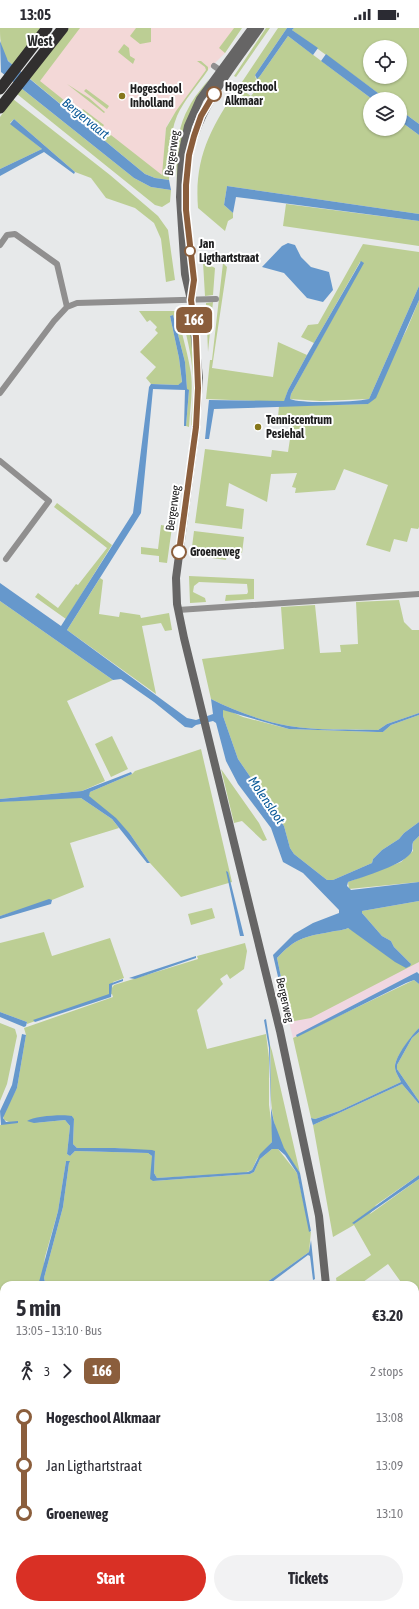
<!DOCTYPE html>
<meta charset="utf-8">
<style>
:root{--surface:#fff;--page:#f2f2f3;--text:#2b2b33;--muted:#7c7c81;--accent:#d93025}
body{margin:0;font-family:"Asap Condensed",sans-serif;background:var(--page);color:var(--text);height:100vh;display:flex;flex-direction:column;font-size:15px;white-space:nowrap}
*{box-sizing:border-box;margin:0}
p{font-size:13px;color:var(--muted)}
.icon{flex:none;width:22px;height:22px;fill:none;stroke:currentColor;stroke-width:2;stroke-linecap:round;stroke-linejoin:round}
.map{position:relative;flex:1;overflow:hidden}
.drawer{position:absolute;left:0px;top:1253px;width:419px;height:328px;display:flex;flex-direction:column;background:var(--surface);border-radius:12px 12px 0 0;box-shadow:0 1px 3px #0004}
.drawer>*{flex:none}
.badge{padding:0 8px;border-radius:6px;font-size:14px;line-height:26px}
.tools{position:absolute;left:363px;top:12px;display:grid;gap:8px}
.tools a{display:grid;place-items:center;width:44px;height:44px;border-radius:50%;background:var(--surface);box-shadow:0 1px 3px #0004;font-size:20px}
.map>.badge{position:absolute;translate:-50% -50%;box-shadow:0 0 0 2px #fff}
.legs{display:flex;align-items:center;gap:6px;height:44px;padding:0 16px;font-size:13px}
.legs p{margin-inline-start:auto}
.head{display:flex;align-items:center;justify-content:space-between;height:68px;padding:0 16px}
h1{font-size:22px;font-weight:700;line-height:30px}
.action{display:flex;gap:8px;margin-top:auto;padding:8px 16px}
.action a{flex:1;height:46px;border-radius:24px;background:var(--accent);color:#fff;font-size:16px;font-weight:700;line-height:46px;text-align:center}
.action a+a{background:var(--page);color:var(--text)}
ul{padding:0 16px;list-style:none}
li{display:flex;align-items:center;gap:14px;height:48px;font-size:15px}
li i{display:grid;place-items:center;width:6px;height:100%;margin:0 5px;background:currentColor}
li i::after{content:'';width:10px;height:10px;margin:-5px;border:3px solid;border-radius:50%;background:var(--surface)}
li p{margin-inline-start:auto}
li:first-child i{background:linear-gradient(#0000 50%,currentColor 0)}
li:last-child i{background:linear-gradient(currentColor 50%,#0000 0)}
.status{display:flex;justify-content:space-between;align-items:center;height:28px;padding:0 20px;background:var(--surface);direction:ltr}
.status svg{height:11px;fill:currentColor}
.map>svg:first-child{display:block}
.industrial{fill:#f0d7e1}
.education{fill:#f3d8d7}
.green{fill:#bcce94;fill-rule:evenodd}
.water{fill:#6698cc}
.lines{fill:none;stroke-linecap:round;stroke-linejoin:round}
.street{stroke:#908f8f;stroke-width:6}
.secondary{stroke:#666565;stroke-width:8}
.highway{stroke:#312f2f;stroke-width:11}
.line-1-casing{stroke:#fff;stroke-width:9}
.line-1{stroke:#8b5e3c;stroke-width:6}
.stop-1-dot{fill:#fff;stroke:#8b5e3c;stroke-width:2}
.poi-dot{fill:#86771b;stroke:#fff;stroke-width:1.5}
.labels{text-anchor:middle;stroke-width:4;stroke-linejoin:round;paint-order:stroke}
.stop-label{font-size:12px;font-weight:bold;fill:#1e1e1f;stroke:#fff;text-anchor:start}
.poi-label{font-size:12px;font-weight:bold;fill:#1e1e1f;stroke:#fff;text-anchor:start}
.street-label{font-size:12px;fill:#1e1e1f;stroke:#fff}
.water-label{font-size:13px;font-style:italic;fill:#085897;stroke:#fff}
.quarter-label{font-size:14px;font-weight:bold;fill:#2a2b2c;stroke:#fff}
</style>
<div class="status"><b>13:05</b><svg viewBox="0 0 49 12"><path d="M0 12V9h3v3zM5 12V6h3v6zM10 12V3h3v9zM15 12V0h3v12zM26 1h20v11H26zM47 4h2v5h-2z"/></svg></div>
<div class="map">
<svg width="419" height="1581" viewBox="0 0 419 1581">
<rect width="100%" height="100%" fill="#e7e9ea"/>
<path class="industrial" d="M419,934V943L293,1010L289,994L299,992Z"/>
<path class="education" d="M78,0H239L225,25L208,42L170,92L166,100L163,148L38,53Z"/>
<path class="green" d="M0,0H41L13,37C1,28 0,14 0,0Z
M69,0H80L40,53L80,85L83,81L104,97L102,100L162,147L166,100L176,83L206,42L205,39L197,33H201L208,39V42C198,57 184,72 177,88C169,107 170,131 169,152L155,150L145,146L29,50Z
M136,0H151V14L140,16L130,8Z
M234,0H242L225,25L219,20Z
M266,0H270L236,49L234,48Z
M278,0H287L255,47L256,51L260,48L288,8L372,71H370V101H400V93L419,107V186L227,158L224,177L233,185V190L228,193L225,203L198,180C194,129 211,100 238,59L251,68L255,63L242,54Z
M294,0H419V96L400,82V71H386L292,2ZM370,19H400V49H370Z
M124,16L129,20L130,28L135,31L133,36L118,24Z
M209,51L199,69L177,158C176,131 175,103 189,79C194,69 202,60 209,51Z
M67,56L89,70L105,84L104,85Z
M21,60L134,150L151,159L171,162L170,174L162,179L155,177L17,66Z
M86,61L109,78L107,81L84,63Z
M13,71L110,147L158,188L168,202L175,252L166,254L161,211L154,195L135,180L106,170L91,150L75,144L14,91L10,95L42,121L0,141V89Z
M286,176L419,193V218L283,198Z
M363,216L419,224V258L369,371L320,373L290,371L291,366L363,235L360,234L314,315L301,309L308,297L318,296Z
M203,234L215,240L213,267L205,268Z
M223,235L227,239L212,340L273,349L278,314L307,327L288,362L284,374L206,371L210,332H212Z
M419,272V499L418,501L411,500L407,514L394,511L390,524L366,517L388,457L344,441L335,462L295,465L296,460L292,459L297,445L271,446L267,474L229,455L226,478L244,481L242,501L195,495L205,421L271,429L272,422L288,424L293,391L278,389L279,378L368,376L407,301Z
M213,274L208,324L206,275Z
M181,280C198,298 195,372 193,396L191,398C192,378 195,358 192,338C190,319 184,300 181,280Z
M139,283H178C180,302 187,321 190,340C194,359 190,380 189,399L186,398L189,362H187L185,334L173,287L170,288L179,330L182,355L178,357L151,356L146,350L156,339L140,324L158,305L155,302L157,299L150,292L147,294Z
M57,475L112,517L66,591L35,569L38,565L58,580L76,556L78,557L107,520L54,479Z
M161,497L172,499L167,535L159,534V528L141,526V519L158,521Z
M194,503L244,509L242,525L227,523L226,532L191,527Z
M189,548L254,551V571L225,573L226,567L247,566L248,564L247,556L199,554L194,558L193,564L205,570L206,574L190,575Z
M100,550L103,552L99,586L119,589L120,584L140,587L141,590L169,585L172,602L165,603L161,595L142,598L156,666L67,602Z
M399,572L404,594L412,602H419V685L387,696L378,702C349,701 318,703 289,698C262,693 235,683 211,671L202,631L284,621L281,579L315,577L320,625L341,624L340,617L358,616L356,574Z
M0,573L113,652L67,673L105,753L82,763L0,771Z
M225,681L243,689L289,701L377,704H383L391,697L419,687V794L404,805L399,811L382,822L373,831L372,835L333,852H327L294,826L290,820L284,798L238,731L223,688V682Z
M112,708L128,741L111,749L95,716Z
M201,721L232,854L181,869L150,835L130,806L88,768L90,764L132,746L135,743Z
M221,741L259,795L267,812L263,813L242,793L234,795Z
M68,769L81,770L112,791L119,800L70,815L84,859L52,872L0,888V774Z
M419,808V854L349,861L348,854L401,834L413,823V814Z
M419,873V934L311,990L289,994L290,987H292L286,973L277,930C296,910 303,909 330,904C337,902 342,903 348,900L411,936L394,919L391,913L382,908L362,885V883Z
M212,880L215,890L191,897L188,886Z
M44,904L52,928L110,910L124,950L113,954L112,960L114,957L198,931L197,928L245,915L247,923L244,941L230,951L227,946L220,951L223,956L197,982L207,1021L266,1006L269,1030V1077L273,1107L272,1114L257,1131L252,1142L244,1145L157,1150L154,1145L155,1124L115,1120H77L73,1116L74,1092L72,1088L34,1095L65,1092L70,1098L67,1126L70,1128L75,1123L148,1125L152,1128L153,1153L250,1146L254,1144L260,1131L272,1121H278L297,1145L310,1204L311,1203L309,1224L263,1257H53L45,1254L44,1250L63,1179L69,1135V1133H66L58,1183L45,1229L41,1257H4V1324H0V1097L9,1094L4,1092L3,1087L17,1060L26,1007L24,1000L113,969L112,966L27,996V994L0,984V915Z
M414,952L419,956V1000C412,1008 395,1028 395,1039C395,1044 399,1049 401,1054L339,1083L315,1091L311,1090L293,1010Z
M0,995L15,1001L17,1008L7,1056L0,1073Z
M419,1004V1073L397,1041V1037L412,1010Z
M270,1017L272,1023L300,1145C292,1133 282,1121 278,1107C267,1078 272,1047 270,1017Z
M402,1056L419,1076V1147L376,1177L370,1186L419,1151V1272L415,1275V1257H403L388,1236L359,1257H337L336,1250L371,1227L354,1197L333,1209L313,1097Z
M419,1274V1351L415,1354V1277Z
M70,1577H140L138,1581H66Z
M165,1577H365V1578L335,1581H163Z"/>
<path class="water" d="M287,0H294L292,2L318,20L313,27L288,8L260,48L257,51L255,47Z
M0,13L8,33L145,146L155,150L169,152L171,162L151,159L134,150L1,44Z
M326,26L386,71H372L321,33Z
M400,82L419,96V107L400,93Z
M14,91L75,144L74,146L44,124L0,148V141L42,121L10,96Z
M227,158L419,186V193L236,169L233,185L224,177Z
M288,215L295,217L301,229L311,239L329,244L333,262L323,274L307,270L284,245L262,239L282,218Z
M361,233L364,235L291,366L290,371C302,376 355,374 369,371L419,258V272L376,370L368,376L214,381L209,411H205L209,372L284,373L288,362L307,327Z
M173,287L185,334L187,361L189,362L186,398H184L185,362L153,361L141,485L67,602L187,690L196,692L213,686L211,671C235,683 262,693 289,698C318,703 349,701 378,702L387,696L419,685V687L391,697L383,704H377L289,701L223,682V688L238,731L284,798L290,820L294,826L327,852H333L372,835L373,831L382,822L399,811L404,805L419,794V808L413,814C412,817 413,820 412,823C407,836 362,849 348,854L347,858L351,862L419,854V873L362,883V885L382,908L391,913L394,919L411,936L410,938L406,940L395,934L348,900C342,903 337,902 330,904C303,909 296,910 277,930L286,973L292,987H290L284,975L273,927L294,906L313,895L339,885V882L303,845L283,834L271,800L238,756L226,733L216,695L213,693L196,697L192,700L185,699L154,674L121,651L113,652L0,573V555L61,598L133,485L149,359L151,356L178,357L182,354L179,330L170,288Z
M131,744L132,746L90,764L89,768L116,790L130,806L150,835H147L112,791L81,770L0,774V771L82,763Z
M226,843L228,844L244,908H240Z
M49,871L52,872L51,876L0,891V888Z
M196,928V930L135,951L129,950Z
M417,944L419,946V956L414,952L406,955L297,1009L296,1007Z
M123,951V953L112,957L111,969L35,994L33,992L109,966V956Z
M0,984L27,994L26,998L24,999L0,989Z
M266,991L270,1017L271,1080L274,1094L284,1120L300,1145L311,1203L309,1204L297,1145L285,1127L278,1121H272L260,1131L254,1144L250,1146L153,1153L150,1151L152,1128L148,1125L75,1123L70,1128L67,1126L70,1098L65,1092L34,1095L27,1093C34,1088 63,1086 72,1088L74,1091L73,1116L77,1120H115L152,1122L155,1123L154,1145L157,1150L248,1144L252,1142L260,1126L272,1114L269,1020L264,992Z
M419,1000V1004L412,1010L397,1037V1041L419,1073V1076L402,1056L313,1097L311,1090L315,1091L339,1083L401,1054C399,1049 395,1044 395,1039C395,1028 412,1007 419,1000Z
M22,1006L26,1007L17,1060L3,1090L6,1094L18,1093V1095L1,1097L0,1083L12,1057Z
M66,1133H70L69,1135L63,1179L44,1250L45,1254L53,1257H41L39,1254L58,1183Z
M419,1147V1151L354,1196L352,1195Z
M311,1212L315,1251L313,1252L310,1228L308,1227L268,1257H263L309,1224Z
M372,1577H415C405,1579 397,1581 388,1579L381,1581H335Z"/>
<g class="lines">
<path class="street" d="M214,38L224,45
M0,217L7,207L15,206L57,236L67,279
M0,365L54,293L67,279L77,275L216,271
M0,433L49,473L6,531
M178,582L419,566"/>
<path class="secondary" d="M252,0L200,71L188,98L182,127L180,169L185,246L191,272L199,350L196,399L176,550L177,576L184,610L280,1003L319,1188L326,1257
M192,268C195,236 186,204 185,171C183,98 220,56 260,0
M377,1577L378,1581"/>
<path class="highway" d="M0,61L47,0
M0,80L63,0"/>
</g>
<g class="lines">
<g class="line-1-casing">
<path id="line-1" d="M179,524L196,399L198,360L196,309L191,272L194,252L186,182V157L189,127L194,108L201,88L214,66"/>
</g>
<use href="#line-1" class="line-1"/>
</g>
<g class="stop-1-dot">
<circle cx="214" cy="66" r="7"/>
<circle cx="190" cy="223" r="5"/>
<circle cx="179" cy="524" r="7"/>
</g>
<g class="poi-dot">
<circle cx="122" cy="68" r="4"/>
<circle cx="258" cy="399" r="4"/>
</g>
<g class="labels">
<g class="stop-label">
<text x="225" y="63">Hogeschool<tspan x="225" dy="14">Alkmaar</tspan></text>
<text x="199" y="220">Jan<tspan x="199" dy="14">Ligthartstraat</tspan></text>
<text x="190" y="528">Groeneweg</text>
</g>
<g class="poi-label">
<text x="130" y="65">Hogeschool<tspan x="130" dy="14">Inholland</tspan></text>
<text x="266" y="396">Tenniscentrum<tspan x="266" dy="14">Pesiehal</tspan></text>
</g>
<g class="street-label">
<text transform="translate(172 125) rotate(-82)" y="4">Bergerweg</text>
<text transform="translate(173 480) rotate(-82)" y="4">Bergerweg</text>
<text transform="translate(285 972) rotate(77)" y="4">Bergerweg</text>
</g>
<g class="water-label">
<text transform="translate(86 90) rotate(39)" y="5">Bergervaart</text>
<text transform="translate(267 772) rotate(56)" y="5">Molensloot</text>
</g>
<g class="quarter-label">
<text x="40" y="18">West</text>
</g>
</g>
</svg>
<div class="tools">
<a><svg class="icon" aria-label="locate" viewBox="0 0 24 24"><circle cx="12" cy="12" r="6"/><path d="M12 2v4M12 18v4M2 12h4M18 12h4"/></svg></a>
<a><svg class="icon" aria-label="layers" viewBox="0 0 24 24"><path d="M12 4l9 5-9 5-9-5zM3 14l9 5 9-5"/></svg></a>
</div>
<b class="badge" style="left:194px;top:292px;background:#8b5e3c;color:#fff">166</b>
<section class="drawer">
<div class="head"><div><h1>5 min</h1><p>13:05 – 13:10 · Bus</p></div><b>€3.20</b></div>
<div class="legs"><svg class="icon" aria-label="walk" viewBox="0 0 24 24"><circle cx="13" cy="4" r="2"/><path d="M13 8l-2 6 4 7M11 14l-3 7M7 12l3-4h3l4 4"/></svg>3<svg class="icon" aria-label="forward" viewBox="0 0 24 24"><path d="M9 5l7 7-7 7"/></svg><b class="badge" style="background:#8b5e3c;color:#fff">166</b><p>2 stops</p></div>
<ul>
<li><i style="color:#8b5e3c"></i><b>Hogeschool Alkmaar</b><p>13:08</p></li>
<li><i style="color:#8b5e3c"></i><span>Jan Ligthartstraat</span><p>13:09</p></li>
<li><i style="color:#8b5e3c"></i><b>Groeneweg</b><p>13:10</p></li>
</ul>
<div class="action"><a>Start</a><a>Tickets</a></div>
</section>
</div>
